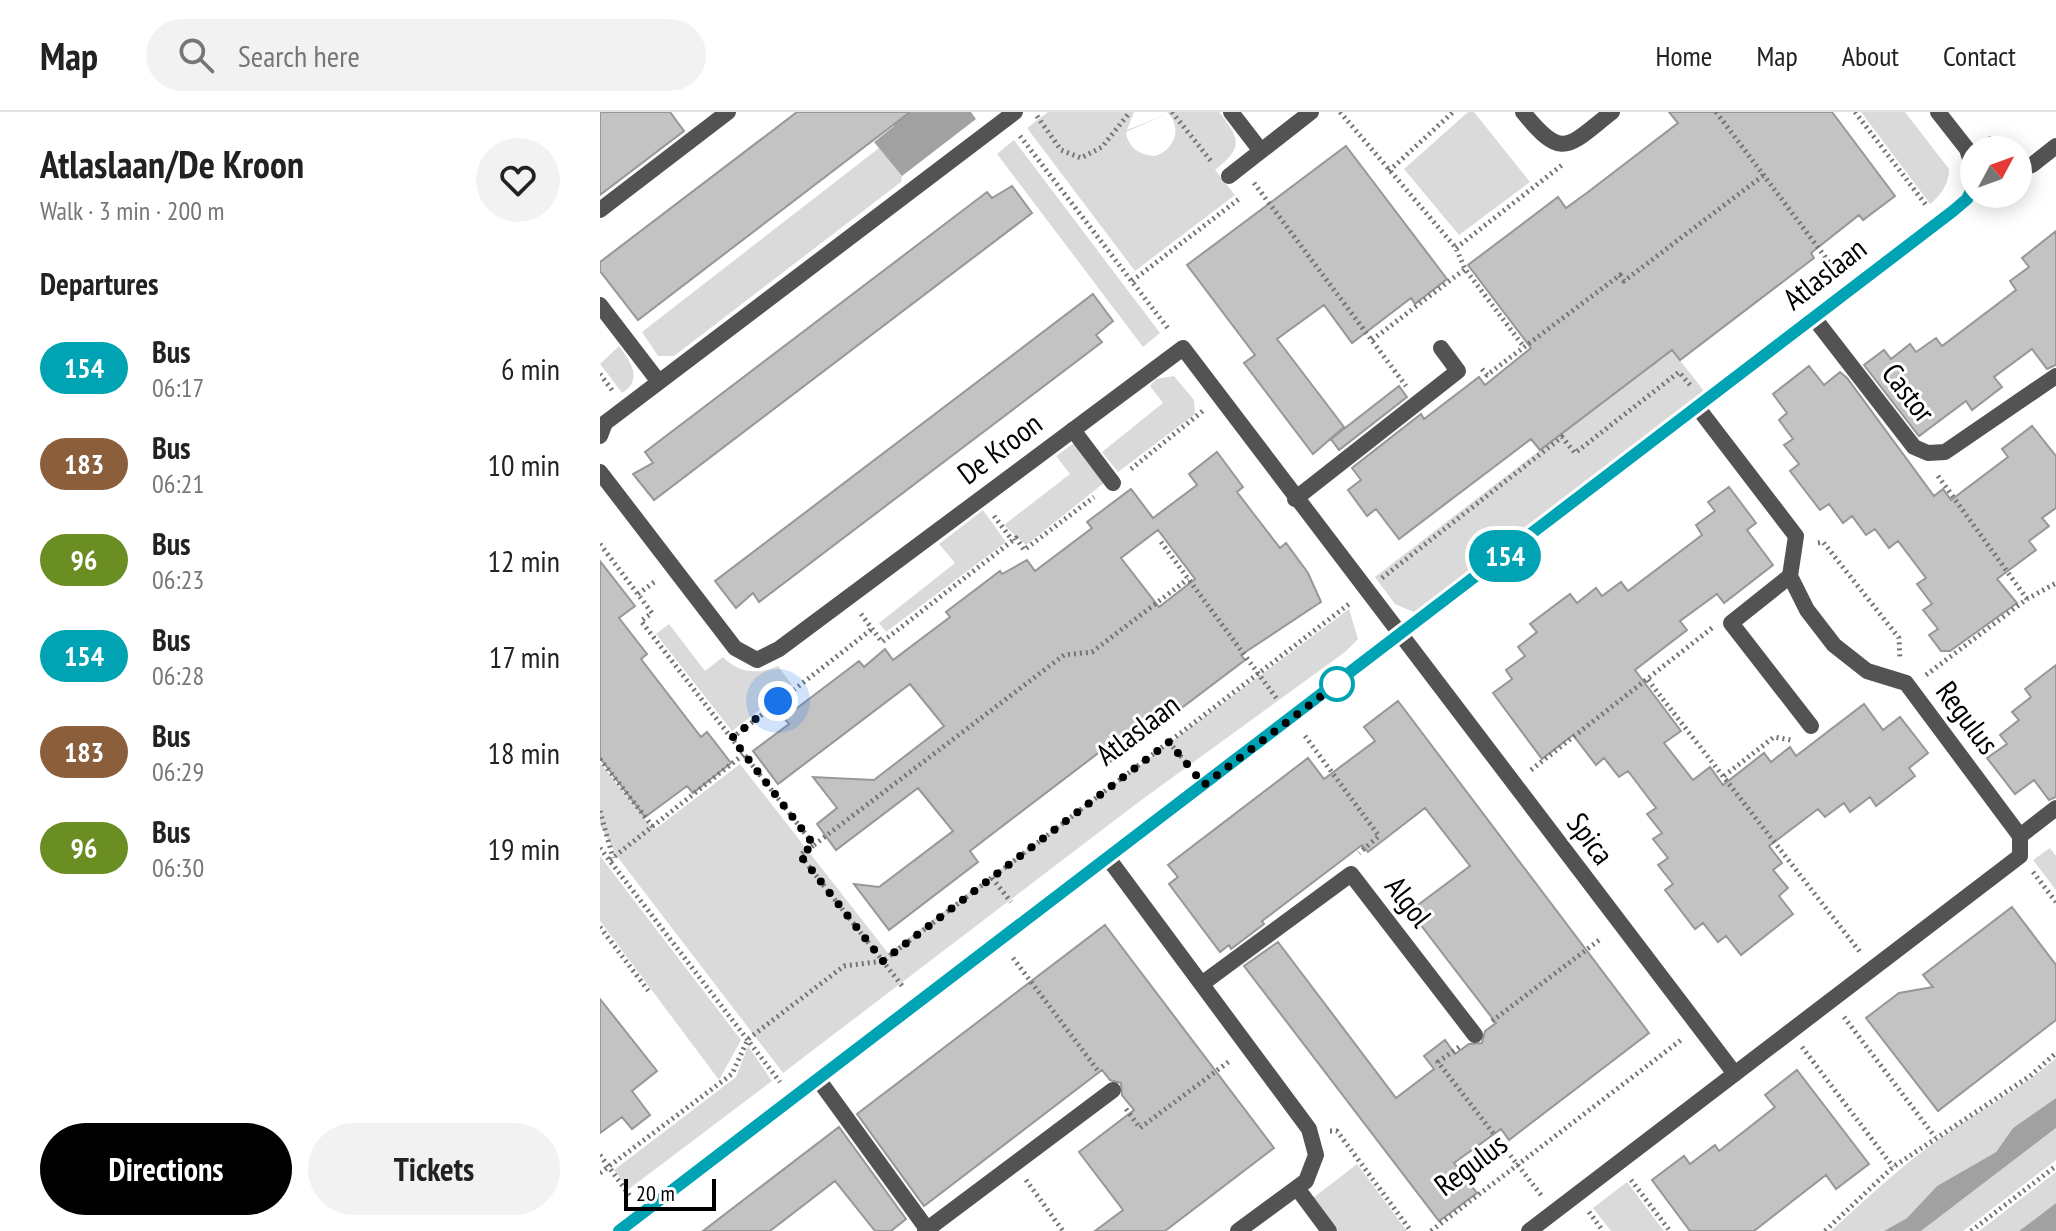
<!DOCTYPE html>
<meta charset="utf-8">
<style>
:root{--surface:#fff;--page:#f2f2f2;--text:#222;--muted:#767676;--line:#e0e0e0;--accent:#000}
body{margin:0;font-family:"PT Sans Narrow",sans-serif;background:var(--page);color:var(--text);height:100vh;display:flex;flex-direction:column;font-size:30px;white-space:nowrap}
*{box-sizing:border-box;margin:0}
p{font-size:26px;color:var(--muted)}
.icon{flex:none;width:44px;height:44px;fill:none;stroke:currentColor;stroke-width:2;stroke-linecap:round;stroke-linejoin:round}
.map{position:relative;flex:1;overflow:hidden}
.panel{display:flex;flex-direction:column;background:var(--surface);width:600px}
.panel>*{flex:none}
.badge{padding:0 16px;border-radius:26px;font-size:28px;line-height:52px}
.needle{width:52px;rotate:49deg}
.controls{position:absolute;left:1360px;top:24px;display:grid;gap:16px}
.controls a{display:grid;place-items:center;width:72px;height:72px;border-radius:50%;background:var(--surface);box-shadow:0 4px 20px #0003;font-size:40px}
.scale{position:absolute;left:24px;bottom:20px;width:92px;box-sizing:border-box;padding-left:8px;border:4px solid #000;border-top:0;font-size:22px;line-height:28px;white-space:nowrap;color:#000;-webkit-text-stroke:6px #fff;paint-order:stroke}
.you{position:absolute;width:40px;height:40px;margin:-20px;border:6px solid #fff;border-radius:50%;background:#1a73e8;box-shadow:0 0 0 12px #1a73e833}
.map>.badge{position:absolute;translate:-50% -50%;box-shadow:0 0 0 4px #fff}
h2{padding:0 40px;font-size:30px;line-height:72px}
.round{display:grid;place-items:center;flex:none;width:84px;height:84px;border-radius:42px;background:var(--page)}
.headline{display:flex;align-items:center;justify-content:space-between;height:136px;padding:0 40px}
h1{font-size:38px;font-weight:700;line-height:60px}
.button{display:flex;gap:16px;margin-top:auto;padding:16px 40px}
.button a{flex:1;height:92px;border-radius:48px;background:var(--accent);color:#fff;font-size:32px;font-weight:700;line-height:92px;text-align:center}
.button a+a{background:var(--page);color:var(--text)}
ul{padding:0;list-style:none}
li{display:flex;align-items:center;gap:24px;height:96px;padding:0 40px}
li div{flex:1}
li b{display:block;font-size:30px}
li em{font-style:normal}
li .badge{min-width:88px;font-weight:700;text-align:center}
header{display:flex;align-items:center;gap:48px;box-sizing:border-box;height:112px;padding:0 40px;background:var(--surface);border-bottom:2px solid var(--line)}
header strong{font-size:38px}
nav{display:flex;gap:44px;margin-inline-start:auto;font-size:28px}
.search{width:560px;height:72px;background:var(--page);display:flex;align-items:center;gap:20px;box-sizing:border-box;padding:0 28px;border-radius:44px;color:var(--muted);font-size:30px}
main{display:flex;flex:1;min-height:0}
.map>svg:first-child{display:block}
.green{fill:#dadada}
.water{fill:#a1a1a1}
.building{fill:#c3c3c3;stroke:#979797;stroke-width:2;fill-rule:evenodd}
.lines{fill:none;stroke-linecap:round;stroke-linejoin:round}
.path{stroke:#757575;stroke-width:5;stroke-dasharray:2 4;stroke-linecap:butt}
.service{stroke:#535353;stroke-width:16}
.pedestrian{stroke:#535353;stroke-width:16}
.minor{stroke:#535353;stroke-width:16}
.tertiary{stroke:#535353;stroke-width:16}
.line-casing{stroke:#fff;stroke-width:18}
.line{stroke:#00a3b4;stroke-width:12}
.walk{stroke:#000;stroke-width:8;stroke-dasharray:0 14.4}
.stop-dot{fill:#fff;stroke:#00a3b4;stroke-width:4}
.labels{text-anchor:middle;stroke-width:6;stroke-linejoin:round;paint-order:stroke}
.street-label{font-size:30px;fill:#000;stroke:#fff}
</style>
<header>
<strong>Map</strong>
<div class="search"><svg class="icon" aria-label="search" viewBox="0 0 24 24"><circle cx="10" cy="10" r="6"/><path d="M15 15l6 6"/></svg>Search here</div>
<nav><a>Home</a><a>Map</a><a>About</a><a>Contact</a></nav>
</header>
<main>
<section class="panel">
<div class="headline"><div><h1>Atlaslaan/De Kroon</h1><p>Walk · 3 min · 200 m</p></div><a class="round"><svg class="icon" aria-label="heart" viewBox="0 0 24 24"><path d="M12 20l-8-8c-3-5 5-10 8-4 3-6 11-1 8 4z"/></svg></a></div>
<h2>Departures</h2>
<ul>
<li><span class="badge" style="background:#00a3b4;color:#fff">154</span><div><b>Bus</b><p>06:17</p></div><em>6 min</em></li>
<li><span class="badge" style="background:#8b5e3c;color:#fff">183</span><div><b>Bus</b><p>06:21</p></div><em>10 min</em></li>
<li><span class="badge" style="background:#6b8e23;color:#fff">96</span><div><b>Bus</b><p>06:23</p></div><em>12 min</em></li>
<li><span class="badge" style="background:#00a3b4;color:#fff">154</span><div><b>Bus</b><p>06:28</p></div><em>17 min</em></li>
<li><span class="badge" style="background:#8b5e3c;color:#fff">183</span><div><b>Bus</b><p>06:29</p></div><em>18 min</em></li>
<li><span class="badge" style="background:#6b8e23;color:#fff">96</span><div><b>Bus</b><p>06:30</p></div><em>19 min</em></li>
</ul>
<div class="button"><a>Directions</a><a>Tickets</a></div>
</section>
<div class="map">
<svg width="1456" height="1119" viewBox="0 0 1456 1119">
<rect width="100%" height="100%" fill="#fff"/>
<path class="green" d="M448,0H534L527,18L565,3L526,20C528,36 540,43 555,44C575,37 583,16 567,0H619C640,27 644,35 615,58L635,83L535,159L427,16Z
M868,0H874L930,70L859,123L804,57Z
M1261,0H1305L1349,57C1349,72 1341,83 1330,92Z
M414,28L560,221L543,235L397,42Z
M279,36L302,64L301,70L74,244H58L42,220Z
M19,234C30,249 44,268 22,281L0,252Z
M1071,237L1104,279L816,501L795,492L775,465Z
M574,264L594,288L595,302L518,360L502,340L563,291L550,274L556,267Z
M474,331L504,371L426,433L404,413L470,362L456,344Z
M383,398L406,430L286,520L279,511L355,451L339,432Z
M749,497L758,527L745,540L540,689L183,961L19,747L0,713V651L54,718L140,652L288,841Z
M69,512L105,559L123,545C138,561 158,563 178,554L192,573L132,619L56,522Z
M1450,736L1456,744V778L1433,748Z
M0,744L141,928L119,968L0,809Z
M148,934L172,969L29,1077L14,1058L136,965Z
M1456,946V986L1413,1016L1396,1040L1337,1074L1307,1106L1284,1119H1231C1266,1087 1300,1055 1339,1027C1378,999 1420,978 1456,946Z
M1456,1016V1048L1363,1119H1321Z
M757,1052L807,1119H738L713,1086Z
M1456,1060V1091L1419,1119H1379Z
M1027,1070L1064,1119H1011L993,1096Z"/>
<path class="water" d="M284,0H371L376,7L302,64L274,30L294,14Z
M1456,986V1016L1321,1119H1284L1307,1106L1337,1074L1396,1040L1413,1016Z
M1456,1091V1119H1419Z"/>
<path class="building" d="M0,0H70L84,19L0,83Z
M197,0H310L38,208L0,159V150Z
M1069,0H1232L1295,84L1263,108L1259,103L1211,141L1214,146L1080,248L1072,238L940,338L931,327L799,427L776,397L767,404L748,378L761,368L752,356L821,302L824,307L879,265L885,273L931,236L868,153L958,85L966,96L988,80L1078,11Z
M746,34L847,167L815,192L811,186L752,231L724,193L677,227L744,315L713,342L644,251L655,243L587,153Z
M412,74L432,101L54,388L33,362L53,351L45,340L387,80L392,86Z
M1456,119V253L1447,257L1432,237L1394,265L1402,275L1372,298L1366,289L1319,324L1264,253L1284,238L1291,247L1310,232L1316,240L1336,226L1342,234L1416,178L1410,169L1429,155L1422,146Z
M493,182L513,209L496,223L502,230L159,490L153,481L136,496L115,469Z
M1209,254L1224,273L1240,260L1247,266L1334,384L1343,377L1351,388L1408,345L1402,337L1432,314L1456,344V396L1442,406L1449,414L1429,429L1436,438L1397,467L1417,491L1350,539H1341L1329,523L1338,517L1323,498L1332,492L1317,472L1326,466L1298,429L1289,436L1275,417L1266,423L1252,404L1243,411L1229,392L1220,398L1190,359L1199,352L1184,333L1193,327L1179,308L1187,301L1173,282Z
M799,274L807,285L739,338L731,327Z
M617,340L643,375L637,380L653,401L680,436L686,431L708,461L721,490L641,543L645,548L510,650L501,639L413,706L370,739L378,750L289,818L254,772L279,775L353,719L318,676L236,738L217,712L237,696L213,665L274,668L344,614L310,572L178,672L153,639L189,612L184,606L259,549L264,555L285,537L293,548L350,505L346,500L400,459L402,462L427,448L435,459L492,416L487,410L531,377L553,406L597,373L589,362ZM558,418L595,467L559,495L521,446Z
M1129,375L1156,411L1147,418L1173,453L1124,491L1117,482L1080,509L1087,518L1035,558L1081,619L1064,631L1093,668L1110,655L1123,673L1164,641L1171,650L1190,635L1196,644L1264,592L1283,618L1300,605L1328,641L1309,656L1315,664L1276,694L1270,685L1250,700L1244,691L1225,705L1218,697L1169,734L1182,751L1173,758L1188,776L1179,784L1193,802L1141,843L1126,824L1118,830L1103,811L1095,817L1065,778L1073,772L1058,753L1068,746L1053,727L1062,721L1047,702L1056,696L1028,659L1019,665L1004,646L996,653L973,623L942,647L893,581L912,567L906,558L925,544L918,535L937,520L930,512L970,482L977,491L996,476L1002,484L1021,470L1028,479L1102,423L1096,413L1115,399L1108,390Z
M0,449L35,494L19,506L47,542L41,547L101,625L107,620L131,651L93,681L87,674L45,705L0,646Z
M1456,553V685L1449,688L1434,668L1415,682L1387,646L1407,632L1400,623L1419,608L1412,600L1431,585L1425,577Z
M798,589L1049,921L909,1028L901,1017L854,1051L877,1081L839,1109L644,854L678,830L796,986L834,957L824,944L845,928L855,942L869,932L882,931L885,919L896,911L810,799L870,754L825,696L768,740L762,733L662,809L664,812L631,837L629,833L620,840L569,772L578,765L568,753L708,646L724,667L775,629L764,615Z
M1412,795L1456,853V908L1338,999L1266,906L1299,881L1333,875L1323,863Z
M505,813L674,1036L565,1119H495L523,1098L479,1040L534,998L522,983L521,971L510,968L502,958L324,1094L257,1002Z
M0,887L57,959L32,979L50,1003L32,1017L22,1005L0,1021Z
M1197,958L1269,1052L1236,1077L1226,1063L1154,1119H1090L1052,1068L1084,1044L1090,1052L1115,1033L1119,1039L1175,995L1165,983Z
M239,1015L306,1107L291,1119H275L235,1069L170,1119H103Z"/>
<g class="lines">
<path class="path" d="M572,0L611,49
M740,0L856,136L865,157L924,235
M1116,0L1238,162
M1255,0L1326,93
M437,4L461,38L481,46L502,35L530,0
M420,24L570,219
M1388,25L1395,38
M789,59L853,0
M654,71L806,274
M856,136L962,53
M532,169L639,87
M772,228L865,157
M882,257L887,263L1020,163L1024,169L1164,63
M0,262L12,278
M531,357L604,298
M1338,364L1427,487
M394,404L413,429
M561,430L677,587
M1218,431L1223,430L1299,526L1300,548
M0,432L52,501L41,509L214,733L200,743L303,875
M782,466L962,325L975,341L1079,260L1090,273
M38,482L57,468
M261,502L282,530L416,426L424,438L494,385
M1326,563L1427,487L1456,471
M1048,568L1260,840
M705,624L779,724L759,741
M132,626L272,517
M569,630L591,657
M0,647L53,715
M931,658L1112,516
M1124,664L1174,625L1191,628
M0,699L13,746
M214,733L464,543L492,540L588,467
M0,736L180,970
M10,748L144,642
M1433,760L1456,790
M392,766L411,790
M0,815L50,881
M413,846L499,960
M1244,905L1335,1025
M892,909L1002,826
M859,935L838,950L941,1083
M1202,935L1293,1055
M526,997L540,1016L631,948
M730,1019H737L811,1119
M0,1043L30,1084
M0,1061L132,962L148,927L244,854L283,849L749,492
M426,1068L463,1119
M1031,1068L1070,1119
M989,1100L1003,1119
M831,1119L1081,928
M1225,1119L1293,1055L1430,964L1456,941
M1371,1119L1456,1054"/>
<path class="service" d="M631,0L661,39
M629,64L711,0
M473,318L513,371
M695,387L858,259L841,236
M1190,464L1131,511L1211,614
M603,871L751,762L875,923"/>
<path class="pedestrian" d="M697,1076L729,1119"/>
<path class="minor" d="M923,0C963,50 968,34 1012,0
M1418,57L1432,53L1456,34
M0,98L128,0
M0,193L59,270
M1214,206L1314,335L1328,341L1345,340L1456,264
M0,324L5,311L415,0
M0,360L135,536L157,548L179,537L583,236L1135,962
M1420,724L1456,696
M508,746L709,1017L716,1043L706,1069L638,1119
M218,967L327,1117
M325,1119L513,978
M929,1119L1420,744V724L1306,571L1267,559L1234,533L1207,498L1190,464L1196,424L1098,296"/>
<path class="tertiary" d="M1338,0L1367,37L1374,60
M19,1119L1353,99L1367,87L1374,73"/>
</g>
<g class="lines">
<g class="line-casing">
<path id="line" d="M19,1119L1353,99L1367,87L1374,73"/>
</g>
<use href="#line" class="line"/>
<path class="walk" d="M178,589L132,626L214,733L200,743L283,849L569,630L604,673L737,572"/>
</g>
<circle class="stop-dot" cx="737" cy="572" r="16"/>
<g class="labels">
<g class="street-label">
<text transform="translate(1225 162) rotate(-38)" y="10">Atlaslaan</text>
<text transform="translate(1308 281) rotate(52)" y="10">Castor</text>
<text transform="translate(400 337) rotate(-37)" y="10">De Kroon</text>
<text transform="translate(1367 606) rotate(53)" y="10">Regulus</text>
<text transform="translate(538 618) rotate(-37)" y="10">Atlaslaan</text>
<text transform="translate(990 727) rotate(53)" y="10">Spica</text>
<text transform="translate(808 790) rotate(52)" y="10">Algol</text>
<text transform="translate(871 1053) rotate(-37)" y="10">Regulus</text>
</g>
</g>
</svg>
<div class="controls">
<a><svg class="needle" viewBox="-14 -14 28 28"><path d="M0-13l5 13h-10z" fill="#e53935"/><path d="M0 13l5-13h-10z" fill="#767676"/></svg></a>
</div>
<div class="scale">20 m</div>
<div class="you" style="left:178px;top:589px"></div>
<b class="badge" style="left:905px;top:444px;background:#00a3b4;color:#fff">154</b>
</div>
</main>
